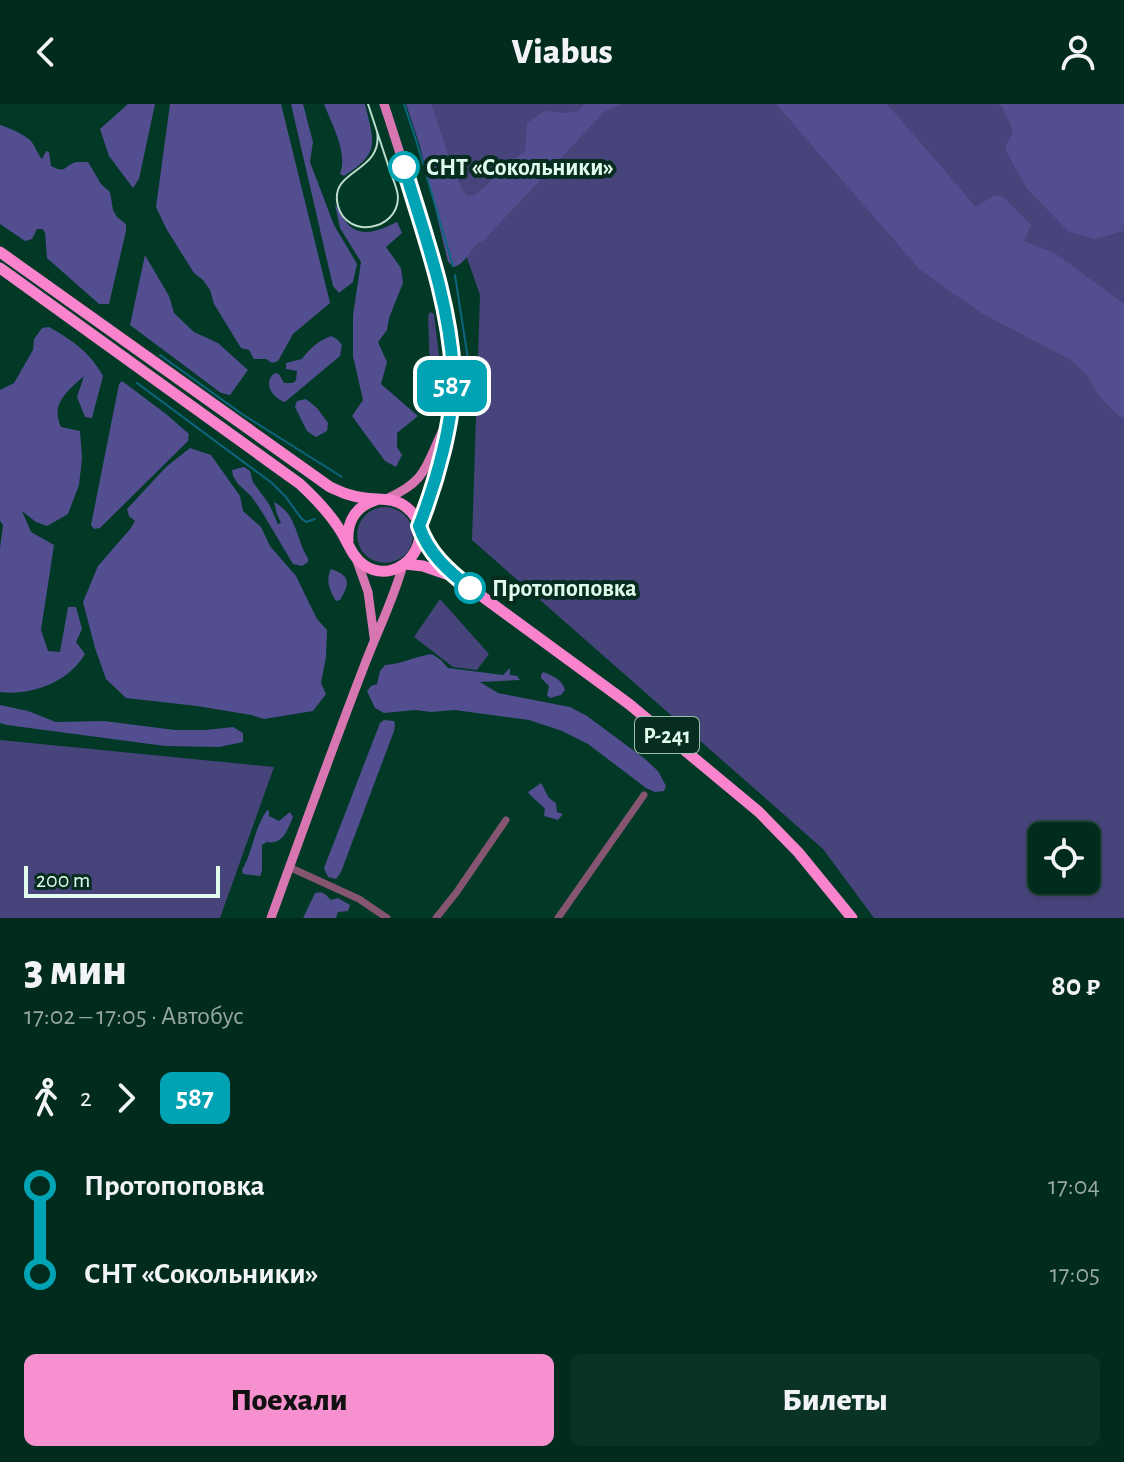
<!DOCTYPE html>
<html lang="ru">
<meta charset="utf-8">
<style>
:root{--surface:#012b1c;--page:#0b3325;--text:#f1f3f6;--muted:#96a7a3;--line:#23473b;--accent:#f790ce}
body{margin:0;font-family:"Alegreya Sans",sans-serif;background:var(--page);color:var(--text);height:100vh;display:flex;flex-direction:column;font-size:30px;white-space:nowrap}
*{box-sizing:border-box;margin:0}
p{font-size:26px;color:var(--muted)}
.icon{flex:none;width:44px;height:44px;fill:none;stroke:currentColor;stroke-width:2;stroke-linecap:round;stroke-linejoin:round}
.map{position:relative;height:814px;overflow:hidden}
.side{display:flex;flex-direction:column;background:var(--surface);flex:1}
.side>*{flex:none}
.badge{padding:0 16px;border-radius:12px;font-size:28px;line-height:52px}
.controls{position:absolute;left:1028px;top:718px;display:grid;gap:16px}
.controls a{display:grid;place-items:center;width:72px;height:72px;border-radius:12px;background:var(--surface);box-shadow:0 2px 6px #0004,0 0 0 2px var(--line);font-size:40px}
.scale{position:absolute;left:24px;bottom:20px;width:196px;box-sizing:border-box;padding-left:8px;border:4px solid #e1fbed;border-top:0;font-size:22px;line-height:28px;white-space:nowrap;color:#e1fbed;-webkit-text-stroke:6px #062d1f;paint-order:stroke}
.map>.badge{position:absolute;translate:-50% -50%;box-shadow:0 0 0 4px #fff}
.legs{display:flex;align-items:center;gap:12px;height:88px;padding:0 24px;font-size:26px}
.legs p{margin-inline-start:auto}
.overview{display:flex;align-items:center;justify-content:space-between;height:136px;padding:0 24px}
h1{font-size:44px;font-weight:800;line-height:60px}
.cta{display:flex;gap:16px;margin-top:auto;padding:16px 24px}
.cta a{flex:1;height:92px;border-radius:12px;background:var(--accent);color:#111;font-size:32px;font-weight:800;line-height:92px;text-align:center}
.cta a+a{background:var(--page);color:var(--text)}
ul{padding:0 24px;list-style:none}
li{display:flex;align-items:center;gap:28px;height:88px;font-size:30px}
li i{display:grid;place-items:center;width:12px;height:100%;margin:0 10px;background:currentColor}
li i::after{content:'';width:20px;height:20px;margin:-10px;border:6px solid;border-radius:50%;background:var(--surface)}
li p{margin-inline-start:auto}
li:first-child i{background:linear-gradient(#0000 50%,currentColor 0)}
li:last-child i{background:linear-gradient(currentColor 50%,#0000 0)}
header{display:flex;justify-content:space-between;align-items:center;height:104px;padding:0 24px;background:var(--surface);font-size:36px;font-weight:800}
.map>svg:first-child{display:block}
.green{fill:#46447a;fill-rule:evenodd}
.forest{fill:#524e90}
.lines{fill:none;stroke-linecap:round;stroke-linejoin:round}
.stream{stroke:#0e657f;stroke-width:2}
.minor{stroke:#855571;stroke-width:7}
.major{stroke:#d876b2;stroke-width:9}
.highway{stroke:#f983cc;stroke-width:11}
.tram{stroke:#bddccd;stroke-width:2}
.line-1-casing{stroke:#fff;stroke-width:18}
.line-1{stroke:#00a3b4;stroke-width:12}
.stop-1-dot{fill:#fff;stroke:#00a3b4;stroke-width:4}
.labels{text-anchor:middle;stroke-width:8;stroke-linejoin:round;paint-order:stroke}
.shield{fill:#062d1f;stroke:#9fbdaf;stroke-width:2}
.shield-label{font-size:22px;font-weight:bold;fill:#e1fbed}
.stop-label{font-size:24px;font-weight:bold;fill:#e1fbed;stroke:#062d1f;text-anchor:start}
</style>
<header><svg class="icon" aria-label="back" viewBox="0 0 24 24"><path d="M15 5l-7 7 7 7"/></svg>Viabus<svg class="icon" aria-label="person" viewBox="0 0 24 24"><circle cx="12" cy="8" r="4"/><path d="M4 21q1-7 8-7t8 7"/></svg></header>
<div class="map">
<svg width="1124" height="814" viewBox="0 0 1124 814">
<rect width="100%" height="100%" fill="#013926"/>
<path class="green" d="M413,0H1124V814H874L823,745L472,436L480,191ZM1042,732H1086V776H1042Z
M430,208L434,210L442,276L441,281L437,283L433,280L430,267L428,212Z
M357 431a28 28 0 1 1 56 0a28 28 0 1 1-56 0Z
M440,495L489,550L477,566L453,563L414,533Z
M0,636L274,663L220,814H0Z"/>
<path class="forest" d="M128,0H155L139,75L133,84L109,52L100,25Z
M170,0H281L330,199L293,230L278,257L272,259L266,255H254L249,246L241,244L214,200L210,186L203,176L194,169L167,126L156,103Z
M291,0H303L313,38L310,58L334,121L357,160L353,178L339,189L333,182Z
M324,0H365C374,38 381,49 344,72L340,70C348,48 332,21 324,0Z
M406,0H431L456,73L463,86L467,91L473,92L489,79L501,65L525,47L527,19L545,7L563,9L579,7L584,0H621L604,8L484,136C470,141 469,158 454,163L448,158L420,42Z
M776,0H887L976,103L994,91L1003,93L1031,121L1024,137L1056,150L1124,200V315L1114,308L1100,293L1087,271L1071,256L983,210L920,166Z
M999,0H1124V127L1095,135L1069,128L1027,85L1005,45L1013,27L1003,4Z
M0,21C9,24 24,30 31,37C35,42 37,49 42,55L46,47L49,48L51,62C66,70 64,62 76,58C78,58 86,58 88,58L101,80L110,88L113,106L117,113L126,120V127L109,200H99L47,154L45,128L42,125H37L32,135L25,137L0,120Z
M335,100C340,107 344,118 351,123C365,134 384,124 397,118L402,129L386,143L401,164L403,179L389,214L387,226L378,238L387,258L381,280L418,312L397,329V343L402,351L396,363L385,357L352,312L363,296L353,252V211L361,158L340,124Z
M145,151L169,192L174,209L194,228L218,239L248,266L230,291L221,289L130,221Z
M49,223C73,237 89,247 103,272L92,314L85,313L77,293L84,272C68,287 50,299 61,323L80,327L82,355L79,381L68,410L47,422L36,418L22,407L31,428L54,441L41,526L48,547L60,548L68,503H76L82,525L76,538L85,550C69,578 31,592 0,588V444L3,421L0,417V286L14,279L33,246L34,235L42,224Z
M331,232L337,235L342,241L340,252L285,298C272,294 262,278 275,269L279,270L284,279H293L296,276L297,267L286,265V259L302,255C310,244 318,237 331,232Z
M122,277L166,310L189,330L188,337L100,424L94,425L91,421L119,280Z
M306,295L317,304L328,319L327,327L316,333L307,327L295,303L297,297Z
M190,344L211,351L240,392L243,407L261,423L270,442L296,472L317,515L327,526L326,553L321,579L326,590L313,607L264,615L251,611L197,602L126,594L106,575L95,544L83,498L98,462L131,424L135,417L129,412L127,405L166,363Z
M244,363L250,367L253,378L269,400L278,420L281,419L277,410L274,398C298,411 295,434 308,454V458L302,462L293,460L262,408L251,392L238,380L233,372L232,366Z
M331,465C351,472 350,479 340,496L336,497C330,487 325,476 331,465Z
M432,550L441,556L448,564L503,571L510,564V571L517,572L520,576L480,578L498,589L570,603L587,612L645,655L658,667L666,682L664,687L655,688L646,684L588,640L562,627L529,616L455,606L431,608L415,606L384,609L375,604L367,587L371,582L377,580L380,567L385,561C402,560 416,552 432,550Z
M543,568C552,571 563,576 565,586L561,591L550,594L547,591L549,582L541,574V571Z
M0,601L28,607L56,618L104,617L175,626H206L233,623L243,629V638L219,643L165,642L7,621L0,619Z
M384,616L394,617L395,621L394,627L341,768L336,775L328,773L324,764L380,619Z
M541,679L549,694L556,699L557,708L563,710L558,716L544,712L545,705C540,699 532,694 528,688Z
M267,706L269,707V712L279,717L290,708L293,713C289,722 285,736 274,738C262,740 273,734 262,741V767L260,772L243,770L242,766C254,745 253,727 267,706Z
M321,788L326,791L331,796L338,794L350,801L348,807L338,808L336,814H303L315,789Z"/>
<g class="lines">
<path class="stream" d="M404,0L417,39L453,162
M455,171L469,262L468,290
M160,251L242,310L342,373
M137,279L272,379L285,392L301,414L306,418L315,415"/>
<path class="minor" d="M289,763L359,795L387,814
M436,814L456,789L506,716
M558,814L644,691"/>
<path class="major" d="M384,0C397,39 409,78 421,117C435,166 450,216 453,267C455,314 436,379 419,422
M386,395C427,377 425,363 443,326
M356,454L368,488L374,533
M271,814C301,731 331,648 363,565C376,530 393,497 403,461"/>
<path class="highway" d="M0,148L330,383C341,388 352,393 365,394C379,396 394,393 406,403C442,430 401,486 364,461C352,453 348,438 340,426C329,408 315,394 300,380L0,164
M420,427L442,460L457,474L629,600L759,708L798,748L852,814
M348,437C347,417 356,402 376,396
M405,460L423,462L449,471"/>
<path class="tram" d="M368,0C375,21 382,43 389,64C392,74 398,84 398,94C397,127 347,135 338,102C328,64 384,70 377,27"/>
</g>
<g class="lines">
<g class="line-1-casing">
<path id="line-1" d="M404,63C424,130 449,196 453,267C455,314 436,379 419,422C428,449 448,467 470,484"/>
</g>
<use href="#line-1" class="line-1"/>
</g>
<g class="stop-1-dot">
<circle cx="404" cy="63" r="14"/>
<circle cx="470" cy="484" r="14"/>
</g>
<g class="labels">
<rect class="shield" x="635" y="613" width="64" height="36" rx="6"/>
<g class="shield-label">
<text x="667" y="639">Р-241</text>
</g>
<g class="stop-label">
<text x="426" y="71">СНТ «Сокольники»</text>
<text x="492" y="492">Протопоповка</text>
</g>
</g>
</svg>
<div class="controls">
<a><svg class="icon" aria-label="locate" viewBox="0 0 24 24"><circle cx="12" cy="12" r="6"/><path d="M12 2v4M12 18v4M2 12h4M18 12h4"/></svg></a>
</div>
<div class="scale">200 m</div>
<b class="badge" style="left:452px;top:282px;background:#00a3b4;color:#fff">587</b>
</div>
<section class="side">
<div class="overview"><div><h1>3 мин</h1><p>17:02 – 17:05 · Автобус</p></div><b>80 ₽</b></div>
<div class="legs"><svg class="icon" aria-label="walk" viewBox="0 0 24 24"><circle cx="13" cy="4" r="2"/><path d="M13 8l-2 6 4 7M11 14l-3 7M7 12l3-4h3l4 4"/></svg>2<svg class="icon" aria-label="forward" viewBox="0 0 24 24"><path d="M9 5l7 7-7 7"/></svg><b class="badge" style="background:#00a3b4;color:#fff">587</b></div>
<ul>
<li><i style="color:#00a3b4"></i><b>Протопоповка</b><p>17:04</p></li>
<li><i style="color:#00a3b4"></i><b>СНТ «Сокольники»</b><p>17:05</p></li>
</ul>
<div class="cta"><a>Поехали</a><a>Билеты</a></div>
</section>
